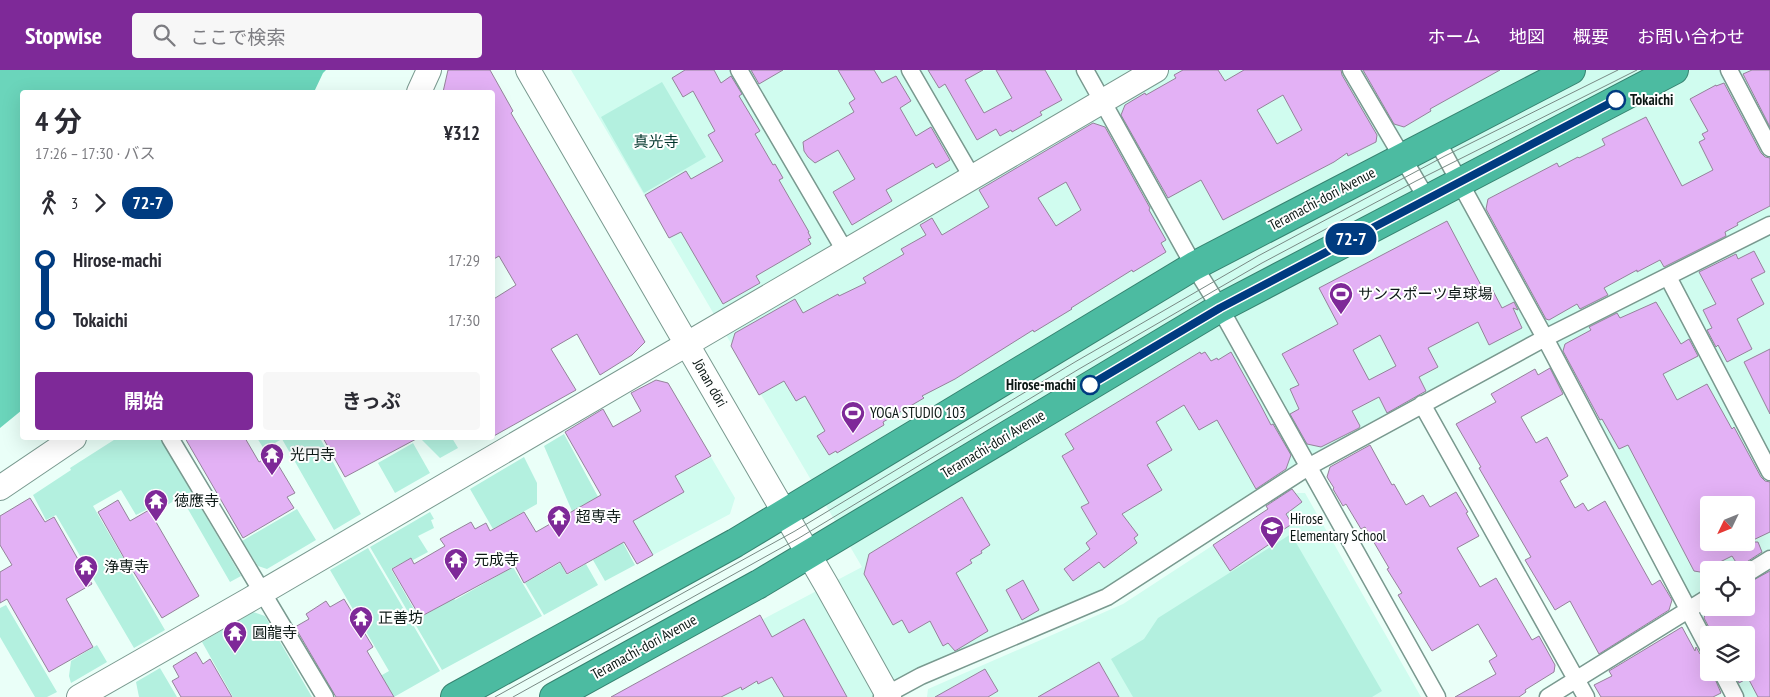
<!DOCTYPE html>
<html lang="ja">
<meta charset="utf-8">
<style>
:root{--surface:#fff;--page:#f7f7f7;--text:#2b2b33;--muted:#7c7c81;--accent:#7e2998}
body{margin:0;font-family:"PT Sans Narrow","Noto Sans JP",sans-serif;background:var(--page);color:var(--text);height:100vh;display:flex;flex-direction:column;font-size:19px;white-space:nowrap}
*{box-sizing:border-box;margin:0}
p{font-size:16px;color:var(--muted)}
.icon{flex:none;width:28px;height:28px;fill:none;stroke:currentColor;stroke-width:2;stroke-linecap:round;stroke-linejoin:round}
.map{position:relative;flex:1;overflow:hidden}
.drawer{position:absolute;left:20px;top:20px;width:475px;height:350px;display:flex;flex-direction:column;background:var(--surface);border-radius:5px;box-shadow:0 5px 20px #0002}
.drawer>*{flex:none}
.badge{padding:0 10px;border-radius:16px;font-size:18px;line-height:32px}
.needle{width:32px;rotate:227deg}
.controls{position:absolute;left:1700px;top:426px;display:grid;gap:10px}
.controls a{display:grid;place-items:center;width:55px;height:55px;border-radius:5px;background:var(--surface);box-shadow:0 5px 20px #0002;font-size:25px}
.map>.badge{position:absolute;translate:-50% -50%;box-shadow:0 0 0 2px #fff}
.legs{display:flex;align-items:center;gap:8px;height:55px;padding:0 15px;font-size:16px}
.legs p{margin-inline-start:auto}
.summary{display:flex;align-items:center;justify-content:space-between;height:85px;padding:0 15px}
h1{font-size:28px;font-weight:700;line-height:38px}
.primary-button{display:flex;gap:10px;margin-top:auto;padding:10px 15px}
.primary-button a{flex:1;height:58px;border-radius:5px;background:var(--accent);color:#fff;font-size:20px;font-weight:700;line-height:58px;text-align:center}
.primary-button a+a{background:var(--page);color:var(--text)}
ul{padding:0 15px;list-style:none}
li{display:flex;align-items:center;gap:18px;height:60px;font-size:19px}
li i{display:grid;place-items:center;width:8px;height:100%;margin:0 6px;background:currentColor}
li i::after{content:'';width:12px;height:12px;margin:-6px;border:4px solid;border-radius:50%;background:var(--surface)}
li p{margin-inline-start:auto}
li:first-child i{background:linear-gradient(#0000 50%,currentColor 0)}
li:last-child i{background:linear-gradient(currentColor 50%,#0000 0)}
header{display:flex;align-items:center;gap:30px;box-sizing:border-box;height:70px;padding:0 25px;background:var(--accent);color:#fff}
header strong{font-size:24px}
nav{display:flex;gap:28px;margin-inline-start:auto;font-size:18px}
.search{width:350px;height:45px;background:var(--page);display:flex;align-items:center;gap:12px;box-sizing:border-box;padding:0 18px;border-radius:5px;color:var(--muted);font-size:19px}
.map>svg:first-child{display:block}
.built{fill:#d0fcef;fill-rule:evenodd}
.green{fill:#b3f0df}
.water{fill:#6bd5bb}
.building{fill:#e3b1f5;stroke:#94839a;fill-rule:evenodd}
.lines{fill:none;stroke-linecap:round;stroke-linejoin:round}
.street-casing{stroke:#79998f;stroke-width:19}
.secondary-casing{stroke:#79998f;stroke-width:26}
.highway-casing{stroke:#368270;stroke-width:30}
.street{stroke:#fff;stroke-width:16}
.secondary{stroke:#fff;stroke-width:24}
.highway{stroke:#4cbba1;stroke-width:28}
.tram{stroke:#798a85;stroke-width:1}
.line-1-casing{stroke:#fff;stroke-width:11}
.line-1{stroke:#003b80;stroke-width:8}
.stop-1-dot{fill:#fff;stroke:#003b80;stroke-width:2.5}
.labels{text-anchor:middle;stroke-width:4;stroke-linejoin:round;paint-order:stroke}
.stop-label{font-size:15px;font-weight:bold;fill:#0c1815;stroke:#fff;text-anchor:start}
.park-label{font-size:15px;fill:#01352b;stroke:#fff}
.street-label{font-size:15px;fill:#0c1815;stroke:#fff}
.poi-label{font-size:15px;fill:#0c1815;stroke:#fff;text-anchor:start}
</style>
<header>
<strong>Stopwise</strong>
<div class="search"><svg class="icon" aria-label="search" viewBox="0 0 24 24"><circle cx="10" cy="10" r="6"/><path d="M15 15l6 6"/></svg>ここで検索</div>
<nav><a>ホーム</a><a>地図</a><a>概要</a><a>お問い合わせ</a></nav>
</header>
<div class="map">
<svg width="1770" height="627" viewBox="0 0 1770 627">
<rect width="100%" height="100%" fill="#eafff8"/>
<path class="built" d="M571,0H1770V627H1735L1722,603L1746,602V565H1709L1545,273L1328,383L1108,524L881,627H616L862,497ZM1709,435H1746V472H1709ZM1709,500H1746V538H1709Z
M711,387L735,428L730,444L653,485L615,418L666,389L676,406Z
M1293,423H1305L1421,627H927L928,619L1123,534Z"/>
<path class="green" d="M662,12L706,87L644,123L601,47Z
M564,364L635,495L605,511L593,490L613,478L587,433L572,441L544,376Z
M117,368H160L241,506L230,512L181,427L160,439L158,434L136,445L121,420L93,436L165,560L134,578L56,445L46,450L33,425L71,400L70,398Z
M257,368H320L361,444L334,460L282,369L264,379Z
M420,368H452L458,378L440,388Z
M413,373L430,403L395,423L378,393Z
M524,387L537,413V434L493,459L470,419Z
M297,439L316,470L267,499L258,496L242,471Z
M430,442L434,449L431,450L434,458L418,466L428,482L413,490L411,488L391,499L419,548L454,528L455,530L513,497L542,546L442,600L370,477Z
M1291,464L1382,621L1372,627H1133L1111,589L1144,569L1158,548Z
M368,478L440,601L394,627H376L368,613L389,601L330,500Z
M560,493L567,505L586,494L598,515L544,545L525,513Z
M6,535L57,622L47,627H35L0,567V538Z
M253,542L265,546L312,627H233L202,572Z
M97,575L107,592L71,613L69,606L71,591Z
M160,598L177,627H139L136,612Z"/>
<path class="water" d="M0,0H326L323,3L314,22H22V340L0,358Z"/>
<path class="building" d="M448,0H490L513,41L511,43L645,272L632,285L600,305L577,264L551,279L576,320L492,367V230L516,215L499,186L492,190V22H443Z
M685,0H714L721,13L731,6L742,24L739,26L760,61L755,64L773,95L775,94L783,108L779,110L809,162H808L811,168L808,169L811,174L756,206L760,213L723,234L681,162L669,168L645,125L686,101L691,109L723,91L708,65L715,61L693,21L683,27L672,8Z
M751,0H783L759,14Z
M838,0H874L882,13L896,6L911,31L900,38L916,66L931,57L950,90L936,98L933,93L886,120L892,131L852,155L833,122L855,109L838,80L815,93L808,87L804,81L803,72L854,42L849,33L855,29Z
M928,0H983L965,10L984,43L1012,28L996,0H1045L1062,30L1040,42L1042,45L1012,62L1011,60L1000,66L996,59L977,70L945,14L939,18Z
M1183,0H1218L1225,11L1244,0H1341L1342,5L1377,65L1376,72L1348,86L1347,83L1334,92L1223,150L1201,110L1168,128L1121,45L1125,35L1145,23L1146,25L1176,8L1174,5ZM1283,25L1302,60L1277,74L1257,40Z
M1363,0H1500L1430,39L1431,41L1404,57L1394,54Z
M1752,0H1770V57L1743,4Z
M1724,13L1761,83L1765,87L1770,88V136L1737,153L1738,155L1725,162L1726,166L1664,197L1660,190L1637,202V200L1604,218L1608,225L1580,239L1577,234L1549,250L1546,249L1486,139L1488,129L1557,93L1559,97L1578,87L1579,88L1605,75L1602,69L1646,47L1682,116L1713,100L1699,72L1705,69L1702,64L1708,61L1690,29L1716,15V16Z
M1093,53L1105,57L1150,138L1149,140L1166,170L1161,173L1166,182L1133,202L1132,200L1071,238L1072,239L1034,262L1033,260L955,309L922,326L924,328L883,352L884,355L837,383L836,381L829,385L817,366L825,361L805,326L796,331L784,311L759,325L731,276L735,263L795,229L803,243L838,224L839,226L866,213L863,208L904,184L901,179L926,165L920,155L932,148L942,165L989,137L979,120ZM1066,112L1081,140L1056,156L1038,128Z
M1447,151L1484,221L1491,217L1502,238L1514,232L1518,240L1513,238L1522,258L1489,275L1478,252L1428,278L1438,297L1419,307L1426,321L1387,343L1379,327L1352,341L1360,356L1359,358L1321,377L1307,374L1290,344L1299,339L1290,319L1299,315L1282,284L1338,254L1319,218ZM1380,265L1396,296L1369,310L1353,280Z
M1754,181L1765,202L1751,209L1764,234L1737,249L1752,279L1727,292L1718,275L1716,277L1707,260L1712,258L1703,240L1716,234L1699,202L1736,184L1738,189Z
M1656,232L1681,274L1689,269L1698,286L1663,304L1677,330L1707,314L1732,359L1734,357L1761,407L1765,411L1770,412V462L1749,472H1758L1762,482L1739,497L1732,486L1700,502L1694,501L1628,375L1619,379L1602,349L1600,350L1563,281L1565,274L1591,260L1589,257L1617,243L1620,248ZM1709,435H1746V472H1709Z
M1770,279V344L1744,292Z
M1200,282L1201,284L1205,282L1211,291L1217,288L1218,290L1231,282L1260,334L1271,355L1273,354L1291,385L1286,399L1256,419L1217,350L1199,360L1184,335L1156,352L1172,380L1147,395L1162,420L1122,444L1138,465L1134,468L1137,473L1104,498L1099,492L1073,511L1064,499L1090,479L1086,473L1097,464L1081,437L1089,433L1062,386L1074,379L1065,364Z
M1550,298L1563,324L1521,347L1536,373L1547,367L1568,406L1560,411L1575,438L1583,433L1588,441L1605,431L1652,515L1660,510L1672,530L1669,540L1599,584L1570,531L1555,540L1525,490L1531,487L1479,398L1481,397L1456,354L1496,332L1491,324L1535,299L1538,305Z
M656,310L668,313L711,386L675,406L684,422L633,451L653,485L637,494L624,472L567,504L560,492L524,513L515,496L420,547L392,499L411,488L414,494L445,476L440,469L471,452L475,459L486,453L490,461L524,442L536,462L601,425L565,362L603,339L613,357L641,341L631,323Z
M185,368H245L259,392L264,389L270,398L277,393L295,423L287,427L294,438L243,468Z
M323,368H418L345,407Z
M1370,375L1392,415L1394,414L1406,435L1423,425L1430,437L1456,422L1468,442L1466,443L1479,466L1457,478L1480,517L1496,508L1532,570L1539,566L1555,595L1554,602L1525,620L1526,622L1519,627H1455L1496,604L1489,591L1497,586L1478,554L1432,581L1398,525L1402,523L1387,499L1389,498L1365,457L1361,459L1346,434L1343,436L1333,419L1334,418L1327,407L1330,397Z
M1292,419L1302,432L1286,444L1292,454L1269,469L1271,473L1230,501L1213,475L1268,439L1266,436Z
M962,427L990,475L981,481L982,483L970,490L972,493L956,503L988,561L955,581L948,573L943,576L930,551L909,563L902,550L893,555L864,504L869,484Z
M30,428L45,452L54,447L92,514L66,529L93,577L49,602L7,529L0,533V502L12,495L0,475V446Z
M118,430L130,451L149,440L199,526L162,548L133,501L132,502L98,442Z
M1770,501V627H1758L1748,608L1739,613L1734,602H1746V565H1713L1704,548L1706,541L1711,538H1746V514Z
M1023,510L1039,540L1022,550L1006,520Z
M344,529L373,577L367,581L394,627H336L295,557L309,549L306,544L326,531L330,537Z
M760,545L772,567L804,549L847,627H784L772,607L758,614L757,611L742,620L741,617L721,627H611Z
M1682,557L1695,581L1696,577L1700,584L1705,588L1709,595V602H1712L1721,623L1713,627H1601L1594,615L1612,606L1609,601Z
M196,582L203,594L210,589L232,627H181L172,611L179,607L173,596Z
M1099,592L1119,627H1038Z
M985,599L998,621L988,627H935Z"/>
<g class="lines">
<g class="street-casing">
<path id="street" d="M739,0L845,181
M910,0L972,107
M1085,0L1194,196L1220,238L1437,627
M1351,0L1427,129
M1729,0L1770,78
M1436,69L1545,268L1709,579
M1668,207L1770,402
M1422,334L1586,627
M170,368L325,627
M1746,504L1770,489
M1722,602L1735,627
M882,627L921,606L1107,527L1308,397L1545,268L1770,155
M1548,627L1709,527"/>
</g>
<g class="secondary-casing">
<path id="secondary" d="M528,0L827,516L889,627
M419,22L429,0
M0,418L74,368
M79,627L249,530L1156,0"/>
</g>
<g class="highway-casing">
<path id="highway" d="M455,627L735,473L1194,196L1571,0
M554,627L759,514L1220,238L1674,0"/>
</g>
<use href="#street" class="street"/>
<use href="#secondary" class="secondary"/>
<use href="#highway" class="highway"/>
<path class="tram" d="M495,627L795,461L1075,292L1258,186L1445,86L1618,0
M513,627L799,468L1079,299L1262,193L1416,111L1637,0"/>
</g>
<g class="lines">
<g class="line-1-casing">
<path id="line-1" d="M1090,315L1220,238L1616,30"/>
</g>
<use href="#line-1" class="line-1"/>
</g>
<defs>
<g id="stadium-pin" transform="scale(1.25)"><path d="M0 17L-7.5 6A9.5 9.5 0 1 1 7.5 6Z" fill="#7e2998" stroke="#fff"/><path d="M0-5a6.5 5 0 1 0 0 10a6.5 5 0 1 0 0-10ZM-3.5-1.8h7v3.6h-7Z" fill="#fff"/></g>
<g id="temple-pin" transform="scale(1.25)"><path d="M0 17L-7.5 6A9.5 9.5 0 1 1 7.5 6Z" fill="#7e2998" stroke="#fff"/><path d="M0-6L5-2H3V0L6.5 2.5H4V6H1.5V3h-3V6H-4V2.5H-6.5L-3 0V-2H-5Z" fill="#fff"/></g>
<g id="school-pin" transform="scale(1.25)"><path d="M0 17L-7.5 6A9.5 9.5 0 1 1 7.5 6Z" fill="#7e2998" stroke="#fff"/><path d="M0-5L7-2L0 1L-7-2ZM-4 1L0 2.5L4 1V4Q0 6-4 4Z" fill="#fff"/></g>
</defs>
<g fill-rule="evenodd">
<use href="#stadium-pin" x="1341" y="224"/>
<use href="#stadium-pin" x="853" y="343"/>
<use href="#temple-pin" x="272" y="385"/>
<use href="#temple-pin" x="156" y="431"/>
<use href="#temple-pin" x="559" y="447"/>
<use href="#school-pin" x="1272" y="458"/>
<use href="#temple-pin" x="456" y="490"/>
<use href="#temple-pin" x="86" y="497"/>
<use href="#temple-pin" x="361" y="548"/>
<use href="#temple-pin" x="235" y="563"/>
</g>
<g class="stop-1-dot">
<circle cx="1616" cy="30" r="9"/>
<circle cx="1090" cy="315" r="9"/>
</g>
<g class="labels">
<g class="stop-label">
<text x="1630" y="35">Tokaichi</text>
<text x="1076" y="320" text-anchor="end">Hirose-machi</text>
</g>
<g class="park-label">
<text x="656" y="77">真光寺</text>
</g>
<g class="street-label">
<text transform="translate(1322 129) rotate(-28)" y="5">Teramachi-dori Avenue</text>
<text transform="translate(710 313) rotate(60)" y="5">Jōnan dōri</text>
<text transform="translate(993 374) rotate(-31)" y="5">Teramachi-dori Avenue</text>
<text transform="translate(644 577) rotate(-29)" y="5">Teramachi-dori Avenue</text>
</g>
<g class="poi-label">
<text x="1358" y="229">サンスポーツ卓球場</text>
<text x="870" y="348">YOGA STUDIO 103</text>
<text x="290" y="390">光円寺</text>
<text x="174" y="436">徳應寺</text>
<text x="576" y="452">超専寺</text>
<text x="1290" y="454">Hirose<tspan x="1290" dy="17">Elementary School</tspan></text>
<text x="474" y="495">元成寺</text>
<text x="104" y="502">浄専寺</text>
<text x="378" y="553">正善坊</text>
<text x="252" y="568">圓龍寺</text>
</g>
</g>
</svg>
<div class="controls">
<a><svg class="needle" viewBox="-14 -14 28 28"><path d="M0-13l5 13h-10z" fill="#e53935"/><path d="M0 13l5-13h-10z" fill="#7c7c81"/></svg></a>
<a><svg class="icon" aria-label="locate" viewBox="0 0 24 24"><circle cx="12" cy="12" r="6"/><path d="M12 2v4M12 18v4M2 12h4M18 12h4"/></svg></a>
<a><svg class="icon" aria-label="layers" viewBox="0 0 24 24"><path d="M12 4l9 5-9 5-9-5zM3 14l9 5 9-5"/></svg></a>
</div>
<b class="badge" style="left:1351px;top:169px;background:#003b80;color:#fff">72-7</b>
<section class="drawer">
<div class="summary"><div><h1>4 分</h1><p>17:26 – 17:30 · バス</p></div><b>¥312</b></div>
<div class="legs"><svg class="icon" aria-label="walk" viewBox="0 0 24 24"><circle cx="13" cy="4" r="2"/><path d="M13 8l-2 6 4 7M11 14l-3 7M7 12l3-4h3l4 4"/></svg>3<svg class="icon" aria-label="forward" viewBox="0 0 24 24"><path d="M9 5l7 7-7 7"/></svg><b class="badge" style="background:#003b80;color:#fff">72-7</b></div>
<ul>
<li><i style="color:#003b80"></i><b>Hirose-machi</b><p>17:29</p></li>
<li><i style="color:#003b80"></i><b>Tokaichi</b><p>17:30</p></li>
</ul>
<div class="primary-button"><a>開始</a><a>きっぷ</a></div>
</section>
</div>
